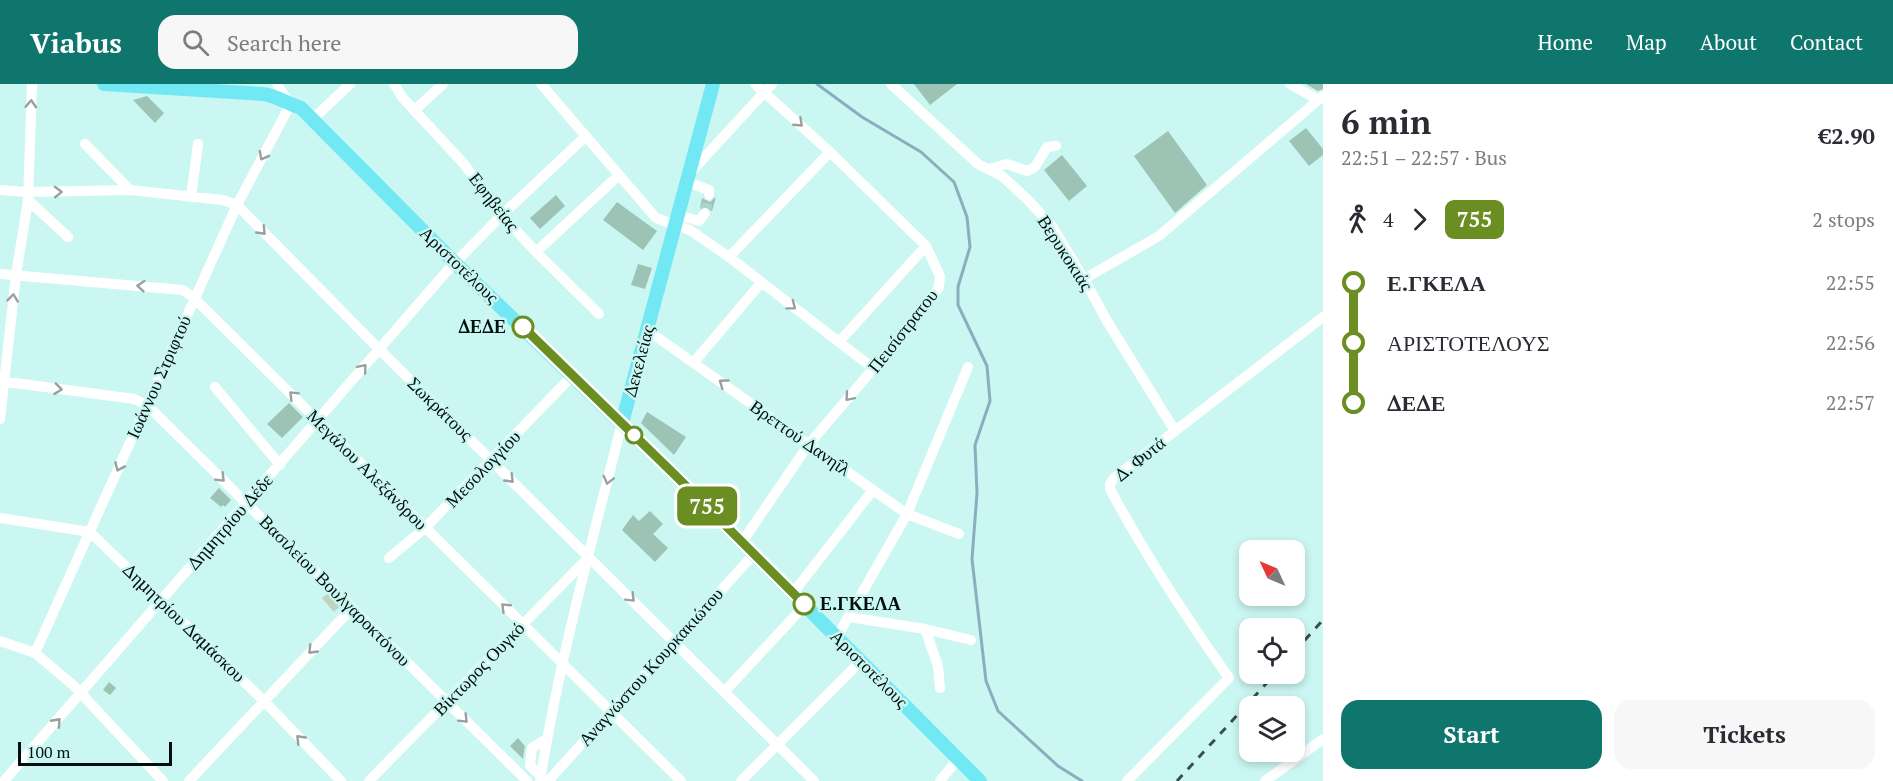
<!DOCTYPE html>
<meta charset="utf-8">
<style>
:root{--surface:#fff;--page:#f7f7f7;--text:#2b2b33;--muted:#7c7c81;--accent:#0f766e}
body{margin:0;font-family:"PT Serif",serif;background:var(--page);color:var(--text);height:100vh;display:flex;flex-direction:column;font-size:22px;white-space:nowrap}
*{box-sizing:border-box;margin:0}
p{font-size:20px;color:var(--muted)}
.icon{flex:none;width:33px;height:33px;fill:none;stroke:currentColor;stroke-width:2;stroke-linecap:round;stroke-linejoin:round}
.map{position:relative;flex:1;overflow:hidden}
.details{display:flex;flex-direction:column;background:var(--surface);width:570px}
.details>*{flex:none}
.badge{padding:0 12px;border-radius:9px;font-size:21px;line-height:39px}
.needle{width:39px;rotate:314deg}
.tools{position:absolute;left:1239px;top:456px;display:grid;gap:12px}
.tools a{display:grid;place-items:center;width:66px;height:66px;border-radius:12px;background:var(--surface);box-shadow:0 3px 9px #0003;font-size:30px}
.scale{position:absolute;left:18px;bottom:15px;width:154px;box-sizing:border-box;padding-left:6px;border:3px solid #020f0e;border-top:0;font-size:16px;line-height:21px;white-space:nowrap;color:#020f0e;-webkit-text-stroke:4px #cbf7f2;paint-order:stroke}
.map>.badge{position:absolute;translate:-50% -50%;box-shadow:0 0 0 3px #fff}
.legs{display:flex;align-items:center;gap:9px;height:66px;padding:0 18px;font-size:20px}
.legs p{margin-inline-start:auto}
.headline{display:flex;align-items:center;justify-content:space-between;height:102px;padding:0 18px}
h1{font-size:33px;font-weight:700;line-height:45px}
.primary-button{display:flex;gap:12px;margin-top:auto;padding:12px 18px}
.primary-button a{flex:1;height:69px;border-radius:18px;background:var(--accent);color:#fff;font-size:24px;font-weight:700;line-height:69px;text-align:center}
.primary-button a+a{background:var(--page);color:var(--text)}
ul{padding:0 18px;list-style:none}
li{display:flex;align-items:center;gap:21px;height:60px;font-size:22px}
li i{display:grid;place-items:center;width:9px;height:100%;margin:0 8px;background:currentColor}
li i::after{content:'';width:15px;height:15px;margin:-8px;border:4px solid;border-radius:50%;background:var(--surface)}
li p{margin-inline-start:auto}
li:first-child i{background:linear-gradient(#0000 50%,currentColor 0)}
li:last-child i{background:linear-gradient(currentColor 50%,#0000 0)}
header{display:flex;align-items:center;gap:36px;box-sizing:border-box;height:84px;padding:0 30px;background:var(--accent);color:#fff}
header strong{font-size:28px}
nav{display:flex;gap:33px;margin-inline-start:auto;font-size:21px}
.search{width:420px;height:54px;background:var(--page);display:flex;align-items:center;gap:15px;box-sizing:border-box;padding:0 21px;border-radius:18px;color:var(--muted);font-size:22px}
main{display:flex;flex:1;min-height:0}
.map>svg:first-child{display:block}
.green{fill:#bed4c0}
.lines{fill:none;stroke-linecap:round;stroke-linejoin:round}
.stream{stroke:#8aaebf;stroke-width:3}
.building{fill:#9dc3b4}
.minor-tunnel{stroke:#add4d0;stroke-width:10;stroke-dasharray:10 5;stroke-linecap:butt}
.minor{stroke:#fff;stroke-width:10}
.major{stroke:#73e8f5;stroke-width:14}
.rail{stroke:#394f4d;stroke-width:3;stroke-dasharray:8 8;stroke-linecap:butt}
.oneway{stroke:#9a9f9f}
.line-1-casing{stroke:#fff;stroke-width:14}
.line-1{stroke:#6b8e23;stroke-width:9}
.stop-1-dot{fill:#fff;stroke:#6b8e23;stroke-width:3}
.labels{text-anchor:middle;stroke-width:5;stroke-linejoin:round;paint-order:stroke}
.street-label{font-size:18px;fill:#020f0e;stroke:#cbf7f2}
.stop-label{font-size:18px;font-weight:bold;fill:#020f0e;stroke:#cbf7f2;text-anchor:end}
</style>
<header>
<strong>Viabus</strong>
<div class="search"><svg class="icon" aria-label="search" viewBox="0 0 24 24"><circle cx="10" cy="10" r="6"/><path d="M15 15l6 6"/></svg>Search here</div>
<nav><a>Home</a><a>Map</a><a>About</a><a>Contact</a></nav>
</header>
<main>
<div class="map">
<svg width="1323" height="697" viewBox="0 0 1323 697">
<rect width="100%" height="100%" fill="#cbf7f2"/>
<path class="green" d="M330,508L342,520L334,528L322,514Z"/>
<g class="lines">
<path class="stream" d="M817,0L862,33L921,68L954,98L967,133L970,163L958,203V221L987,282L990,317L975,361L977,409L972,475L986,597L998,627L1058,682L1082,697"/>
</g>
<path class="building" d="M914,0H957L930,21Z
M1306,0H1323V5L1318,7Z
M147,12L164,29L155,39L133,16Z
M1306,44L1323,65V71L1309,82L1289,57Z
M1168,47L1207,101L1175,129L1134,72Z
M1062,71L1087,102L1069,117L1044,86Z
M556,111L565,122L540,145L530,134Z
M716,113L712,127L706,122L700,124L702,114L710,118Z
M617,118L657,147L643,166L603,136Z
M638,180L652,184L645,205L631,201Z
M289,319L303,333L282,354L267,340Z
M647,328L686,353L674,371L641,339Z
M219,404L231,416L225,423L223,421L221,423L210,414Z
M650,427L663,440L653,450L668,464L655,478L622,446L633,431L639,437Z
M109,598L116,604L110,611L103,606Z
M518,654L525,662L523,675L510,662Z"/>
<g class="lines">
<path class="minor-tunnel" d="M705,129L709,111"/>
<path class="minor" d="M394,0L402,13L464,80L502,131L536,168L599,230
M541,0L656,134L690,146L729,173L874,285
M891,0L978,80L1002,92L1027,115L1052,142L1084,195L1107,237L1175,347
M1290,0L1319,16
M416,25L443,0
M313,35L350,0
M85,60L130,106
M988,85L1007,80L1027,87L1035,83L1047,63L1056,62
M689,90L772,0
M687,98L709,106V111
M0,106L27,108L130,106L223,116L237,121L379,265L814,697
M191,113L198,60
M28,116L68,153
M678,131L699,137L705,129
M536,168L619,91
M729,173L830,68
M0,190L183,206L194,214L681,697
M1084,195L1159,152L1323,12
M647,246L907,430L959,450
M839,258L926,162
M694,278L761,199
M0,297L134,315L147,321L527,697
M215,303L280,381
M0,335L16,191L28,116L32,0
M0,434L90,448L264,617L341,697
M742,458L809,360L925,224L939,203L940,192L926,162L830,68L755,0
M389,474L425,444L573,291
M793,509L873,406
M849,533L925,545L971,556
M925,545L938,582L940,604
M837,553L907,430L968,283
M0,557L35,569L73,601L163,697
M35,569L237,121L290,21L277,0
M725,607L805,521
M540,691L530,682L532,664L546,655
M4,697L447,187L502,131L586,52
M189,697L352,524
M369,697L589,473
M540,697C559,576 592,458 622,339
M548,697L754,470
M741,697L861,577
M940,697L958,675
M1127,697L1229,594C1186,533 1145,471 1110,405V400L1114,394L1323,233
M1265,697L1323,655"/>
<path class="major" d="M104,0L263,10C277,12 288,20 301,24L455,179L675,391L980,697
M622,339L713,0"/>
<path class="rail" d="M1294,568L1323,536
M1177,697L1275,590"/>
</g>
<defs><path id="oneway-chevron" d="M-2-3.5L2.5 0L-2 3.5" fill="none" stroke-width="1.6" stroke-linecap="round" stroke-linejoin="round" transform="scale(1.5)"/></defs>
<g class="oneway">
<use href="#oneway-chevron" transform="translate(31 20) rotate(-87)"/>
<use href="#oneway-chevron" transform="translate(799 39) rotate(43)"/>
<use href="#oneway-chevron" transform="translate(263 72) rotate(118)"/>
<use href="#oneway-chevron" transform="translate(58 108) rotate(-1)"/>
<use href="#oneway-chevron" transform="translate(262 147) rotate(46)"/>
<use href="#oneway-chevron" transform="translate(141 202) rotate(-175)"/>
<use href="#oneway-chevron" transform="translate(13 214) rotate(-84)"/>
<use href="#oneway-chevron" transform="translate(792 222) rotate(37)"/>
<use href="#oneway-chevron" transform="translate(363 284) rotate(-50)"/>
<use href="#oneway-chevron" transform="translate(723 299) rotate(-144)"/>
<use href="#oneway-chevron" transform="translate(58 305) rotate(7)"/>
<use href="#oneway-chevron" transform="translate(293 311) rotate(-135)"/>
<use href="#oneway-chevron" transform="translate(849 313) rotate(131)"/>
<use href="#oneway-chevron" transform="translate(119 383) rotate(114)"/>
<use href="#oneway-chevron" transform="translate(221 394) rotate(45)"/>
<use href="#oneway-chevron" transform="translate(510 395) rotate(46)"/>
<use href="#oneway-chevron" transform="translate(608 396) rotate(104)"/>
<use href="#oneway-chevron" transform="translate(631 514) rotate(45)"/>
<use href="#oneway-chevron" transform="translate(505 523) rotate(-136)"/>
<use href="#oneway-chevron" transform="translate(312 566) rotate(134)"/>
<use href="#oneway-chevron" transform="translate(464 635) rotate(45)"/>
<use href="#oneway-chevron" transform="translate(57 638) rotate(-48)"/>
<use href="#oneway-chevron" transform="translate(300 655) rotate(-134)"/>
</g>
<g class="lines">
<g class="line-1-casing">
<path id="line-1" d="M523,243L675,391L804,520"/>
</g>
<use href="#line-1" class="line-1"/>
</g>
<g class="stop-1-dot">
<circle cx="523" cy="243" r="10"/>
<circle cx="634" cy="351" r="8"/>
<circle cx="804" cy="520" r="10"/>
</g>
<g class="labels">
<g class="street-label">
<text transform="translate(494 118) rotate(52)" y="6">Εφηβείας</text>
<text transform="translate(1065 169) rotate(57)" y="6">Βερυκοκιάς</text>
<text transform="translate(459 181) rotate(44)" y="6">Αριστοτέλους</text>
<text transform="translate(903 247) rotate(-52)" y="6">Πεισίστρατου</text>
<text transform="translate(639 277) rotate(-75)" y="6">Δεκελείας</text>
<text transform="translate(159 293) rotate(-66)" y="6">Ιωάννου Στριφτού</text>
<text transform="translate(440 325) rotate(44)" y="6">Σωκράτους</text>
<text transform="translate(800 354) rotate(35)" y="6">Βρεττού Δανηΐλ</text>
<text transform="translate(1140 375) rotate(-39)" y="6">Δ. Φυτά</text>
<text transform="translate(483 385) rotate(-46)" y="6">Μεσολογγίου</text>
<text transform="translate(367 386) rotate(45)" y="6">Μεγάλου Αλεξάνδρου</text>
<text transform="translate(230 438) rotate(-49)" y="6">Δημητρίου Δέδε</text>
<text transform="translate(335 507) rotate(45)" y="6">Βασιλείου Βουλγαροκτόνου</text>
<text transform="translate(184 539) rotate(44)" y="6">Δημητρίου Δαμάσκου</text>
<text transform="translate(651 583) rotate(-48)" y="6">Αναγνώστου Κουρκακιώτου</text>
<text transform="translate(479 585) rotate(-46)" y="6">Βίκτωρος Ουγκό</text>
<text transform="translate(869 585) rotate(45)" y="6">Αριστοτέλους</text>
</g>
<g class="stop-label">
<text x="506" y="249">ΔΕΔΕ</text>
<text x="820" y="526" text-anchor="start">Ε.ΓΚΕΛΑ</text>
</g>
</g>
</svg>
<div class="tools">
<a><svg class="needle" viewBox="-14 -14 28 28"><path d="M0-13l5 13h-10z" fill="#e53935"/><path d="M0 13l5-13h-10z" fill="#7c7c81"/></svg></a>
<a><svg class="icon" aria-label="locate" viewBox="0 0 24 24"><circle cx="12" cy="12" r="6"/><path d="M12 2v4M12 18v4M2 12h4M18 12h4"/></svg></a>
<a><svg class="icon" aria-label="layers" viewBox="0 0 24 24"><path d="M12 4l9 5-9 5-9-5zM3 14l9 5 9-5"/></svg></a>
</div>
<div class="scale">100 m</div>
<b class="badge" style="left:707px;top:422px;background:#6b8e23;color:#fff">755</b>
</div>
<section class="details">
<div class="headline"><div><h1>6 min</h1><p>22:51 – 22:57 · Bus</p></div><b>€2.90</b></div>
<div class="legs"><svg class="icon" aria-label="walk" viewBox="0 0 24 24"><circle cx="13" cy="4" r="2"/><path d="M13 8l-2 6 4 7M11 14l-3 7M7 12l3-4h3l4 4"/></svg>4<svg class="icon" aria-label="forward" viewBox="0 0 24 24"><path d="M9 5l7 7-7 7"/></svg><b class="badge" style="background:#6b8e23;color:#fff">755</b><p>2 stops</p></div>
<ul>
<li><i style="color:#6b8e23"></i><b>Ε.ΓΚΕΛΑ</b><p>22:55</p></li>
<li><i style="color:#6b8e23"></i><span>ΑΡΙΣΤΟΤΕΛΟΥΣ</span><p>22:56</p></li>
<li><i style="color:#6b8e23"></i><b>ΔΕΔΕ</b><p>22:57</p></li>
</ul>
<div class="primary-button"><a>Start</a><a>Tickets</a></div>
</section>
</main>
